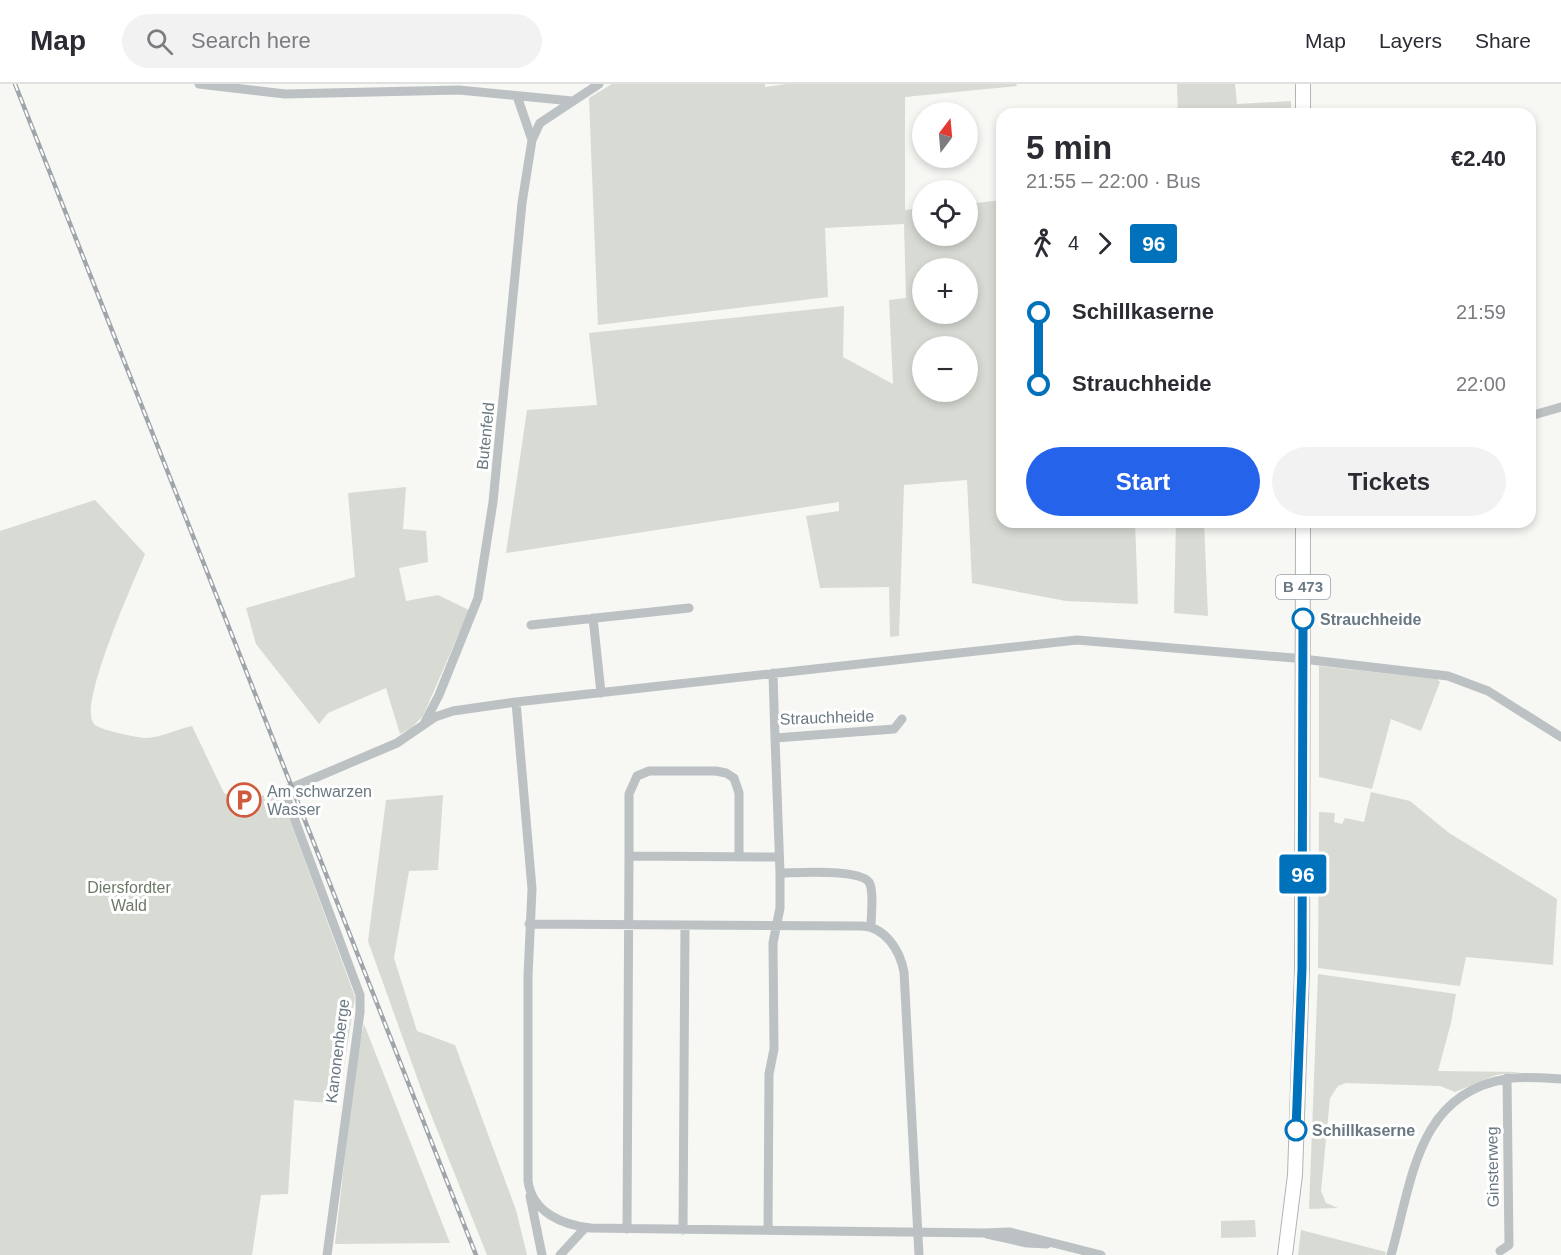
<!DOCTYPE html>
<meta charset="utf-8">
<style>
:root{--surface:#fff;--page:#f2f2f3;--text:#2b2b33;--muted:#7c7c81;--line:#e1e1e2;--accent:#2563eb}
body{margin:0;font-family:Arial,sans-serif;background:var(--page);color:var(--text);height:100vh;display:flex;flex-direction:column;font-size:22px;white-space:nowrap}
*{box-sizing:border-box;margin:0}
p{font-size:20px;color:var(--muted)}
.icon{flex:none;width:33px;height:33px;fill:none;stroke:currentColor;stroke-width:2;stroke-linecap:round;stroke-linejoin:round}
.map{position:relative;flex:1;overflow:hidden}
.panel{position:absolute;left:996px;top:24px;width:540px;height:420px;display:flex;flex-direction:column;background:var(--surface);border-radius:18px;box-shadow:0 3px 9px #0003}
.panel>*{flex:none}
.badge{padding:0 12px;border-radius:4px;font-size:21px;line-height:39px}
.needle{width:39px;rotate:16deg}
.fabs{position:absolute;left:912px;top:18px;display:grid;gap:12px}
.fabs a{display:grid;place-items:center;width:66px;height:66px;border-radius:50%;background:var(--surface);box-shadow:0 3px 9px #0003;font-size:30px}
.map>.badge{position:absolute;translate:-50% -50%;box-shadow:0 0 0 3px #fff}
.legs{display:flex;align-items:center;gap:9px;height:66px;padding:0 30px;font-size:20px}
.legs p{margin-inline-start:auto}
.overview{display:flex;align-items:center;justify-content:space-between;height:102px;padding:0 30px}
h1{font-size:33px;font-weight:600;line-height:45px}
.button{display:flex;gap:12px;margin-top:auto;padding:12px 30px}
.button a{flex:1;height:69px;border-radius:36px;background:var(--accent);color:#fff;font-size:24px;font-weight:600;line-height:69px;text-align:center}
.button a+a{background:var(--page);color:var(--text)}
ul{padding:0 30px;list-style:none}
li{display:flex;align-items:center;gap:21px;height:72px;font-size:22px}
li i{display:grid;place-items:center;width:9px;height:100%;margin:0 8px;background:currentColor}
li i::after{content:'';width:15px;height:15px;margin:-8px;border:4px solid;border-radius:50%;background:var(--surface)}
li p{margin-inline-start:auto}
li:first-child i{background:linear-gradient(#0000 50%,currentColor 0)}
li:last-child i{background:linear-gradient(currentColor 50%,#0000 0)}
header{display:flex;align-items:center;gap:36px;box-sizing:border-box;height:84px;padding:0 30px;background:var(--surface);border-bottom:2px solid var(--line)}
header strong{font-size:28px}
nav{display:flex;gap:33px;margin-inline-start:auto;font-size:21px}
.search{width:420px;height:54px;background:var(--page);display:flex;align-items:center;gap:15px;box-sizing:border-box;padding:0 21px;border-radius:33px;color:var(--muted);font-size:22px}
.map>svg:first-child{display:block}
.green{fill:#d7dbd4;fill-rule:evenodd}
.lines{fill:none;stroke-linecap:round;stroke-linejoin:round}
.primary-casing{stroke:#b0b5b8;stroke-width:16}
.street{stroke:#bcc1c4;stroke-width:9}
.primary{stroke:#fff;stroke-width:14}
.rail-casing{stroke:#9fa5aa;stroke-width:4.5}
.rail{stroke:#fff;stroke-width:2;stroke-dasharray:7;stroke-linecap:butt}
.line-1-casing{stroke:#fff;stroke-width:14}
.line-1{stroke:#0072bc;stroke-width:9}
.stop-1-dot{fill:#fff;stroke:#0072bc;stroke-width:3}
.labels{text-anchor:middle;stroke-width:6;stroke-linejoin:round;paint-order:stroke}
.shield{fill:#fff;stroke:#96a0a8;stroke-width:1.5}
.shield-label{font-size:15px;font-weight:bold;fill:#697882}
.street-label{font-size:16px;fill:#697882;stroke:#fff}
.stop-label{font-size:16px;font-weight:bold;fill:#697882;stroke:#fff;text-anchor:start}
.poi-label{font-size:16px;fill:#697882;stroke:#fff;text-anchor:start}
.park-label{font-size:16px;fill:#6c7a67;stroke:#fff}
</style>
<header>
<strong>Map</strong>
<div class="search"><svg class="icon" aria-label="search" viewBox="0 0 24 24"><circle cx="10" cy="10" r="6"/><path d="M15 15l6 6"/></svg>Search here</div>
<nav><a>Map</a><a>Layers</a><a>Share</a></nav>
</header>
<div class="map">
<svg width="1561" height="1171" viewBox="0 0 1561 1171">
<rect width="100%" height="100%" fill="#f7f7f4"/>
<path class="green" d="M612,0H765V3L787,0H1016L1017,2L905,13V126L922,124V152H968V120L1002,116V438H1135L1138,520L1066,517L972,499L967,396L904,401L899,552L890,553L889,503L820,504L806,432L839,427V418L506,469L527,326L597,321L589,249L844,222L843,273L893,300L889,216L906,214L904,140L825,144L828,213L598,241L589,14ZM922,184H968V230H922ZM922,262H968V308H922Z
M1177,0H1235L1237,20L1291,17V30H1178Z
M406,403L403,445L426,447L428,478L399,484L406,517L438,511L469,526L423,632L411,644L400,650L386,604L328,629L319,640L256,560L246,524L355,493L348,409Z
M95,416L145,470C135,495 77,622 94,640C99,646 139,654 147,654C162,653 178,645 192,642L224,709L241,715L280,709L355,913L338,1020L294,1016L288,1110L261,1111L252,1171H0V447Z
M1176,438H1204L1208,532L1174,529Z
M1319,582L1437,595L1440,598L1421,647L1391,635L1372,705L1319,693Z
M1371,708L1410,717L1449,749L1557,815L1553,881L1466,873L1460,902L1318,884L1319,728L1335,729L1334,738L1342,740L1345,734L1364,738Z
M443,711L438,786L409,787L394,874L417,947L455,961L516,1126L527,1171H487L424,1013L368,857L386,716Z
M1318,890L1456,910L1451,939L1438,987L1522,988L1496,991L1455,1008L1440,1002L1346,999L1338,1002L1330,1014L1321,1107L1326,1119L1338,1124L1309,1125Z
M364,940L450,1159L335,1160L356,975Z
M1255,1136L1256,1153L1221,1154V1137Z
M1301,1146L1386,1168L1385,1171H1298Z"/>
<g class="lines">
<g class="primary-casing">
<path id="primary" d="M1303,0V30
M1285,1171L1295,1091L1302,886L1303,438"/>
</g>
<path class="street" d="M199,0L285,10L459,6L572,17
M517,12L532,56
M1530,332L1561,323
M593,534L601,609
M531,541L689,524
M773,589L775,654L894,645L902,635
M516,618L532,805L528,892V1097C532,1128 562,1141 591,1144L985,1149L1010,1148L1101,1171
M425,638L439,611L478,514L493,418L522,119L532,56L540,39L599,0
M775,654L780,789
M629,772V710L637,692L649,687H716L726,689L734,694L739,709V773
M529,840L862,842C885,843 900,866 904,888L919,1171
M530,1112L542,1171
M627,1145L629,772L779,773
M683,1146L685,841
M768,1146L769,990L774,965L773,859L780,824V789C796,789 864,784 870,800C874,811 871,830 871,842
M987,1150L1027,1159L1047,1160
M1500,1167L1509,1161L1507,994
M327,1171L360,928V911L284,707L397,659L435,633L453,627L516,618L1077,556L1294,574L1448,592L1488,607L1561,653
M560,1171L585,1144
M1391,1171C1412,1099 1416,1010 1506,995C1523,992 1543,994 1561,995"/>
<use href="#primary" class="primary"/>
<g class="rail-casing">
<path id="rail" d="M15,0L476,1171"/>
</g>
<use href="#rail" class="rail"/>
</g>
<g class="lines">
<g class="line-1-casing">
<path id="line-1" d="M1296,1046L1302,885L1303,535"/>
</g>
<use href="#line-1" class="line-1"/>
</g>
<defs>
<g id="parking-ring" transform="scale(1.725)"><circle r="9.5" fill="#fff" stroke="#cf5a3c" stroke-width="1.5"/><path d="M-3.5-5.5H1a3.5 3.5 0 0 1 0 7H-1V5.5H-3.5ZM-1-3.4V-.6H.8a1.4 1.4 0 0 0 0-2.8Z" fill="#cf5a3c"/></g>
</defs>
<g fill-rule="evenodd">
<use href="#parking-ring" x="244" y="716"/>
</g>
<g class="stop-1-dot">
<circle cx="1303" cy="535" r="10"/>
<circle cx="1296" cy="1046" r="10"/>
</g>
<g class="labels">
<rect class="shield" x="1276" y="491" width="54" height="24" rx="4.5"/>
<g class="shield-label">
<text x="1303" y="508">B 473</text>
</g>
<g class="street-label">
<text transform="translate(485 352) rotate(-84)" y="6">Butenfeld</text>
<text transform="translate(827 633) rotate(-2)" y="6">Strauchheide</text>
<text transform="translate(337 967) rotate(-83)" y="6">Kanonenberge</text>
<text transform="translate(1492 1083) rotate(-91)" y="6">Ginsterweg</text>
</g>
<g class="stop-label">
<text x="1320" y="541">Strauchheide</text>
<text x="1312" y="1052">Schillkaserne</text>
</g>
<g class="poi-label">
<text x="267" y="713">Am schwarzen<tspan x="267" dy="18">Wasser</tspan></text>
</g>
<g class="park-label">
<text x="129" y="809">Diersfordter<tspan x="129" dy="18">Wald</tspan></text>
</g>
</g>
</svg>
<div class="fabs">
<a><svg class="needle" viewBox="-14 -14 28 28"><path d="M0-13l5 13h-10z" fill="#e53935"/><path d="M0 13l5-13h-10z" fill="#7c7c81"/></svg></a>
<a><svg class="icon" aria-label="locate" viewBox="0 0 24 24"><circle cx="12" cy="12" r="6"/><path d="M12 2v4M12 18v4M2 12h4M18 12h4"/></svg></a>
<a>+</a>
<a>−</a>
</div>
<b class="badge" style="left:1303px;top:790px;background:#0072bc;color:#fff">96</b>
<section class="panel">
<div class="overview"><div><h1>5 min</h1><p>21:55 – 22:00 · Bus</p></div><b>€2.40</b></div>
<div class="legs"><svg class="icon" aria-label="walk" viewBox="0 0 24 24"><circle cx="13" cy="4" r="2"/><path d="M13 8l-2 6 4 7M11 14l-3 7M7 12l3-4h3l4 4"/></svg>4<svg class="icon" aria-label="forward" viewBox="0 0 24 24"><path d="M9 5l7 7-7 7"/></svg><b class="badge" style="background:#0072bc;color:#fff">96</b></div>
<ul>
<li><i style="color:#0072bc"></i><b>Schillkaserne</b><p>21:59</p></li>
<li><i style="color:#0072bc"></i><b>Strauchheide</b><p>22:00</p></li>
</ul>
<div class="button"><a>Start</a><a>Tickets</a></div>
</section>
</div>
